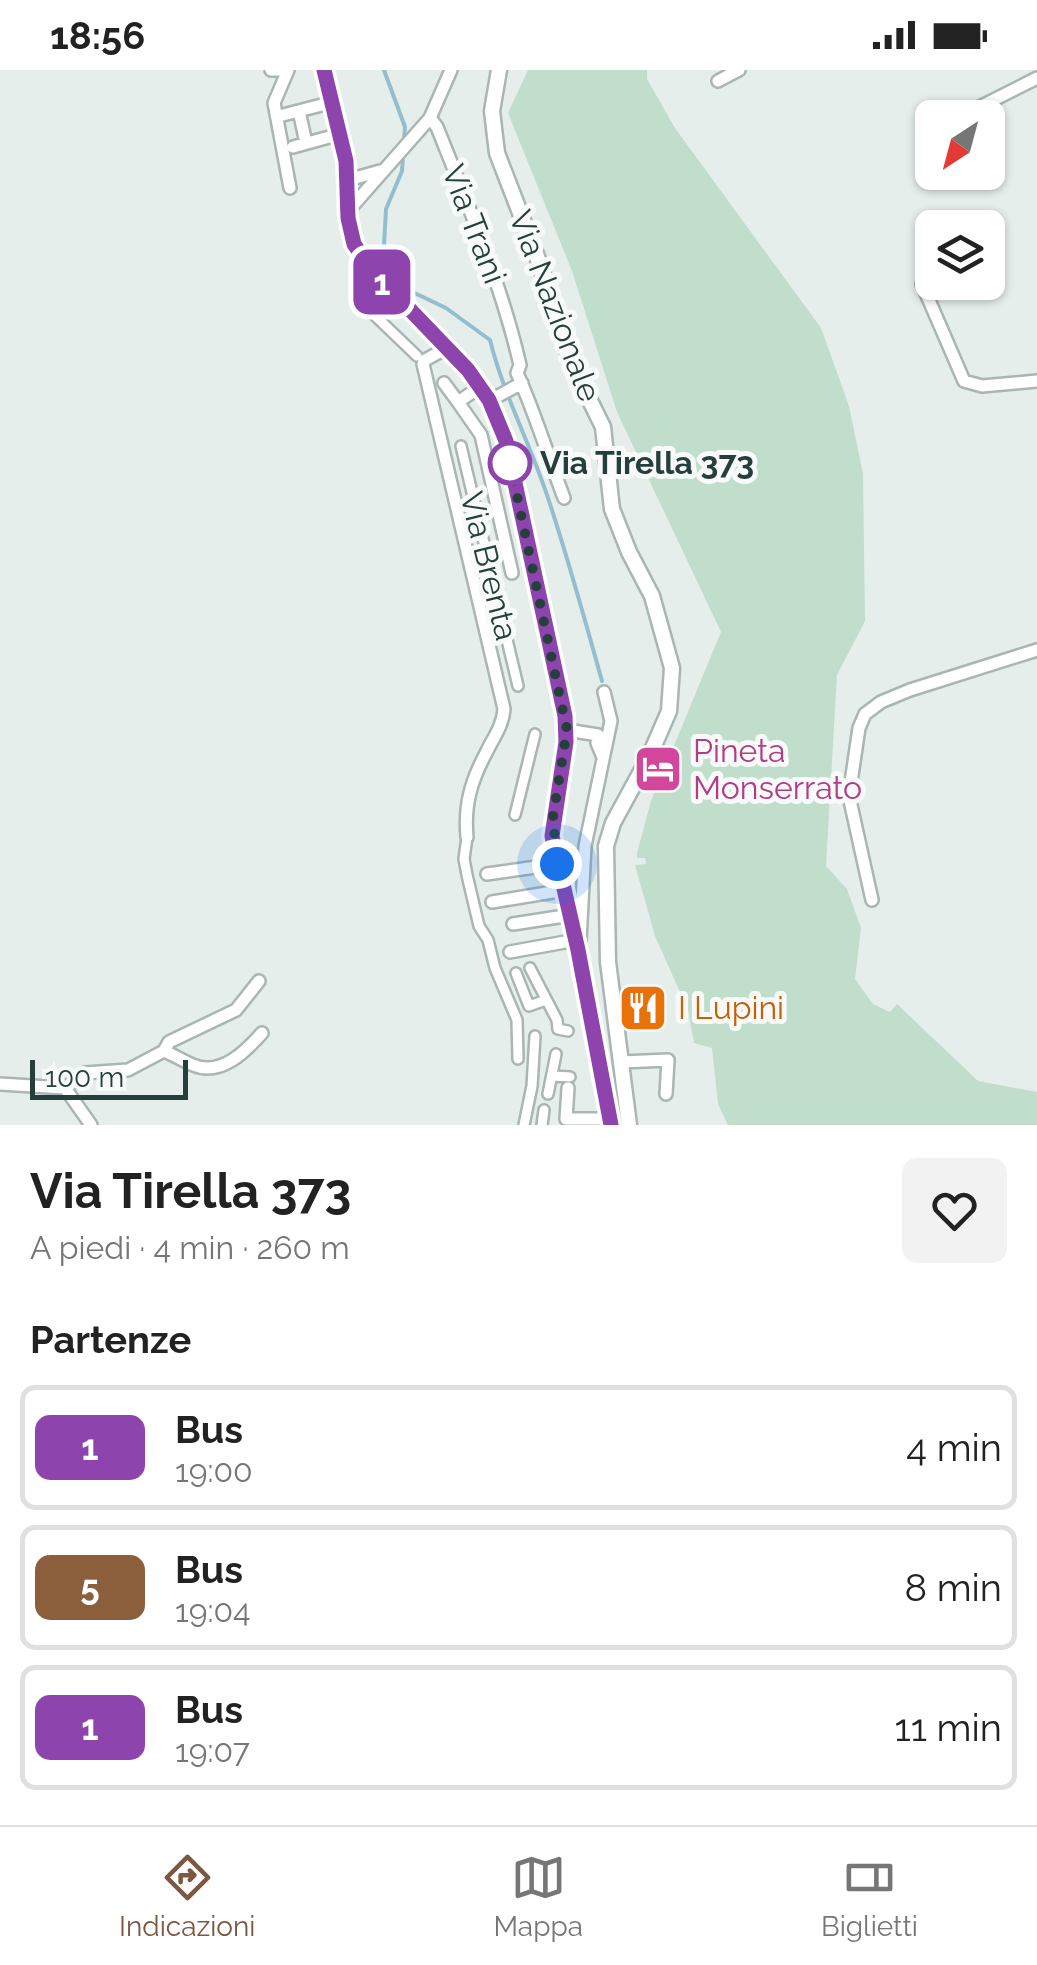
<!DOCTYPE html>
<html lang="it">
<meta charset="utf-8">
<style>
:root{--surface:#fff;--page:#f2f2f2;--text:#222;--muted:#767676;--line:#e0e0e0;--accent:#7c5742}
body{margin:0;font-family:Raleway,sans-serif;background:var(--page);color:var(--text);height:100vh;display:flex;flex-direction:column;font-size:38px;white-space:nowrap}
*{box-sizing:border-box;margin:0}
p{font-size:32px;color:var(--muted)}
.icon{flex:none;width:55px;height:55px;fill:none;stroke:currentColor;stroke-width:2;stroke-linecap:round;stroke-linejoin:round}
.map{position:relative;height:1055px;overflow:hidden}
.drawer{display:flex;flex-direction:column;background:var(--surface);flex:1}
.drawer>*{flex:none}
.badge{padding:0 20px;border-radius:15px;font-size:35px;line-height:65px}
.needle{width:65px;rotate:216deg}
.controls{position:absolute;left:915px;top:30px;display:grid;gap:20px}
.controls a{display:grid;place-items:center;width:90px;height:90px;border-radius:15px;background:var(--surface);box-shadow:0 2px 8px #0004;font-size:50px}
.scale{position:absolute;left:30px;bottom:25px;width:158px;box-sizing:border-box;padding-left:10px;border:5px solid #263f3c;border-top:0;font-size:28px;line-height:35px;white-space:nowrap;color:#263f3c;-webkit-text-stroke:8px #f7faf9;paint-order:stroke}
.you{position:absolute;width:50px;height:50px;margin:-25px;border:8px solid #fff;border-radius:50%;background:#1a73e8;box-shadow:0 0 0 15px #1a73e833}
.map>.badge{position:absolute;translate:-50% -50%;box-shadow:0 0 0 5px #fff}
h2{padding:0 30px;font-size:38px;line-height:90px}
.round{display:grid;place-items:center;flex:none;width:105px;height:105px;border-radius:15px;background:var(--page)}
.head{display:flex;align-items:center;justify-content:space-between;height:170px;padding:0 30px}
h1{font-size:48px;font-weight:700;line-height:75px}
ul{padding:0;list-style:none}
li{display:flex;align-items:center;gap:30px;height:125px;margin:0 20px 15px;padding:0 10px;border:5px solid var(--line);border-radius:15px}
li div{flex:1}
li b{display:block;font-size:38px}
li em{font-style:normal}
li .badge{min-width:110px;font-weight:700;text-align:center}
.status{display:flex;justify-content:space-between;align-items:center;height:70px;padding:0 50px;background:var(--surface);direction:ltr}
.status svg{height:28px;fill:currentColor}
.tabs{display:flex;justify-content:space-around;align-items:center;height:140px;border-top:2px solid var(--line);background:var(--surface);font-size:28px;color:var(--muted)}
.tabs a{display:grid;justify-items:center;gap:5px}
.tabs .current{color:var(--accent)}
.map>svg:first-child{display:block}
.green{fill:#c1ddcc}
.lines{fill:none;stroke-linecap:round;stroke-linejoin:round}
.stream{stroke:#92becf;stroke-width:4}
.pedestrian-casing{stroke:#a9b6b3;stroke-width:14}
.minor-casing{stroke:#a9b6b3;stroke-width:16}
.tertiary-casing{stroke:#a9b6b3;stroke-width:19}
.pedestrian{stroke:#fff;stroke-width:9}
.minor{stroke:#fff;stroke-width:11}
.tertiary{stroke:#fff;stroke-width:14}
.line-casing{stroke:#fff;stroke-width:22}
.line{stroke:#8e44ad;stroke-width:15}
.walk{stroke:#263f3c;stroke-width:10;stroke-dasharray:0 18}
.stop-dot{fill:#fff;stroke:#8e44ad;stroke-width:5}
.labels{text-anchor:middle;stroke-width:10;stroke-linejoin:round;paint-order:stroke}
.street-label{font-size:32px;fill:#263f3c;stroke:#f7faf9}
.stop-label{font-size:32px;font-weight:bold;fill:#263f3c;stroke:#f7faf9;text-anchor:start}
.hotel-label{font-size:32px;fill:#b23c85;stroke:#f7faf9;text-anchor:start}
.food-label{font-size:32px;fill:#c56008;stroke:#f7faf9;text-anchor:start}
</style>
<div class="status"><b>18:56</b><svg viewBox="0 0 49 12"><path d="M0 12V9h3v3zM5 12V6h3v6zM10 12V3h3v9zM15 12V0h3v12zM26 1h20v11H26zM47 4h2v5h-2z"/></svg></div>
<div class="map">
<svg width="1037" height="1055" viewBox="0 0 1037 1055">
<rect width="100%" height="100%" fill="#e6eeeb"/>
<path class="green" d="M528,0H647V9L675,58L821,258L849,336L863,404L865,551L837,605L826,796L847,819L861,858L855,909L873,934L890,942L897,934L978,1011L1037,1022V1055H728L718,1034L712,978L694,973L688,940L655,866L635,795L646,794L645,788H637V783L651,731L721,562L617,342L572,201L508,43Z"/>
<g class="lines">
<path class="stream" d="M384,0L405,57L404,71
M403,86L402,101L386,139L383,194L404,218L446,238L490,270C504,326 530,373 548,428C568,488 585,550 602,611"/>
<g class="pedestrian-casing">
<path id="pedestrian" d="M367,238L417,286
M461,376L518,616
M515,745L535,664
M467,767L464,789L467,805L479,856L488,870L495,898L517,950L518,989
M530,898L557,950L558,959L568,961
M516,903L529,936L546,930
M612,931L640,929
M553,1006L570,1007
M548,1024L556,984
M524,1055L532,1016L535,966
M542,1055L544,1040"/>
</g>
<g class="minor-casing">
<path id="minor" d="M271,0H288
M288,0L274,33L290,118
M324,0L346,91L348,148L354,174L371,199L468,300L489,331L506,371L565,646L566,672L553,766L578,880L611,1055
M718,11L739,0
M299,41L306,73
M283,45L333,32
M430,48L437,57C468,135 501,213 520,295L517,303C535,343 548,386 564,428
M958,48L1037,8
M293,77L340,64
M348,110L380,101
M349,140L430,48L451,0
M922,214L964,311L982,316L1037,311
M367,238L388,218
M447,278L425,290L423,294L504,639C503,656 493,668 486,683C471,711 464,735 467,767
M444,313L458,332L480,317
M489,331L522,313
M458,332L481,365L512,503
M567,660L598,665L597,673L603,687
M487,804L557,794
M872,830L849,726L859,658L865,644L881,632L910,620L1037,580
M492,832L565,820
M513,854L571,845
M580,871L585,776L611,651L604,622
M510,882L576,870
M164,981C174,985 183,991 193,995C221,1007 246,981 262,963
M621,992L668,990L666,1024
M0,1014L65,1018L91,1055
M65,1018L85,1003L128,1000L164,981L169,972L236,940L259,911
M568,1018L566,1049H609"/>
</g>
<g class="tertiary-casing">
<path id="tertiary" d="M499,0L492,41L497,83L539,192L571,292L603,357L612,439L629,482L652,526L672,598L669,641L650,685L613,753L606,776L608,892L629,1055"/>
</g>
<use href="#pedestrian" class="pedestrian"/>
<use href="#minor" class="minor"/>
<use href="#tertiary" class="tertiary"/>
</g>
<g class="lines">
<g class="line-casing">
<path id="line" d="M324,0L346,91L348,148L354,174L371,199L468,300L489,330L506,371L565,646L566,672L552,766L578,880L611,1055"/>
</g>
<use href="#line" class="line"/>
<path class="walk" d="M510,393L567,660L553,747L557,794"/>
</g>
<defs>
<g id="hotel-square" transform="scale(2.5)"><rect x="-9" y="-9" width="18" height="18" rx="4" fill="#d1479c" stroke="#f7faf9"/><path d="M-6-4.5h1.5V1H6V5H4.5V3h-9V5H-6ZM-4 0a1.8 1.8 0 1 1 3.6 0ZM.5 0V-2.5h3Q6-2.5 6 0Z" fill="#fff"/></g>
<g id="restaurant-square" transform="scale(2.5)"><rect x="-9" y="-9" width="18" height="18" rx="4" fill="#e8710a" stroke="#f7faf9"/><path d="M-5-6h1v4h1v-4h1v4h1v-4h1v5L-1.5 .5V6h-2V.5L-5-1ZM5-6V6H3V1.5H1.5Q1.5-4 5-6Z" fill="#fff"/></g>
</defs>
<g fill-rule="evenodd">
<use href="#hotel-square" x="658" y="699"/>
<use href="#restaurant-square" x="643" y="938"/>
</g>
<circle class="stop-dot" cx="510" cy="393" r="20"/>
<g class="labels">
<g class="street-label">
<text transform="translate(474 154) rotate(69)" y="11">Via Trani</text>
<text transform="translate(555 236) rotate(69)" y="11">Via Nazionale</text>
<text transform="translate(489 496) rotate(76)" y="11">Via Brenta</text>
</g>
<g class="stop-label">
<text x="540" y="404">Via Tirella 373</text>
</g>
<g class="hotel-label">
<text x="693" y="692">Pineta<tspan x="693" dy="37">Monserrato</tspan></text>
</g>
<g class="food-label">
<text x="678" y="949">I Lupini</text>
</g>
</g>
</svg>
<div class="controls">
<a><svg class="needle" viewBox="-14 -14 28 28"><path d="M0-13l5 13h-10z" fill="#e53935"/><path d="M0 13l5-13h-10z" fill="#767676"/></svg></a>
<a><svg class="icon" aria-label="layers" viewBox="0 0 24 24"><path d="M12 4l9 5-9 5-9-5zM3 14l9 5 9-5"/></svg></a>
</div>
<div class="scale">100 m</div>
<div class="you" style="left:557px;top:794px"></div>
<b class="badge" style="left:382px;top:212px;background:#8e44ad;color:#fff">1</b>
</div>
<section class="drawer">
<div class="head"><div><h1>Via Tirella 373</h1><p>A piedi · 4 min · 260 m</p></div><a class="round"><svg class="icon" aria-label="heart" viewBox="0 0 24 24"><path d="M12 20l-8-8c-3-5 5-10 8-4 3-6 11-1 8 4z"/></svg></a></div>
<h2>Partenze</h2>
<ul>
<li><span class="badge" style="background:#8e44ad;color:#fff">1</span><div><b>Bus</b><p>19:00</p></div><em>4 min</em></li>
<li><span class="badge" style="background:#8b5e3c;color:#fff">5</span><div><b>Bus</b><p>19:04</p></div><em>8 min</em></li>
<li><span class="badge" style="background:#8e44ad;color:#fff">1</span><div><b>Bus</b><p>19:07</p></div><em>11 min</em></li>
</ul>
</section>
<nav class="tabs">
<a class="current"><svg class="icon" aria-label="directions" viewBox="0 0 24 24"><path d="M12 3l9 9-9 9-9-9zM9 14v-3h6M13 9l2 2-2 2"/></svg>Indicazioni</a>
<a><svg class="icon" aria-label="map" viewBox="0 0 24 24"><path d="M3 6l6-2 6 2 6-2v14l-6 2-6-2-6 2zM9 4v14M15 6v14"/></svg>Mappa</a>
<a><svg class="icon" aria-label="tickets" viewBox="0 0 24 24"><path d="M3 7h18v10H3zM15 7v10"/></svg>Biglietti</a>
</nav>
